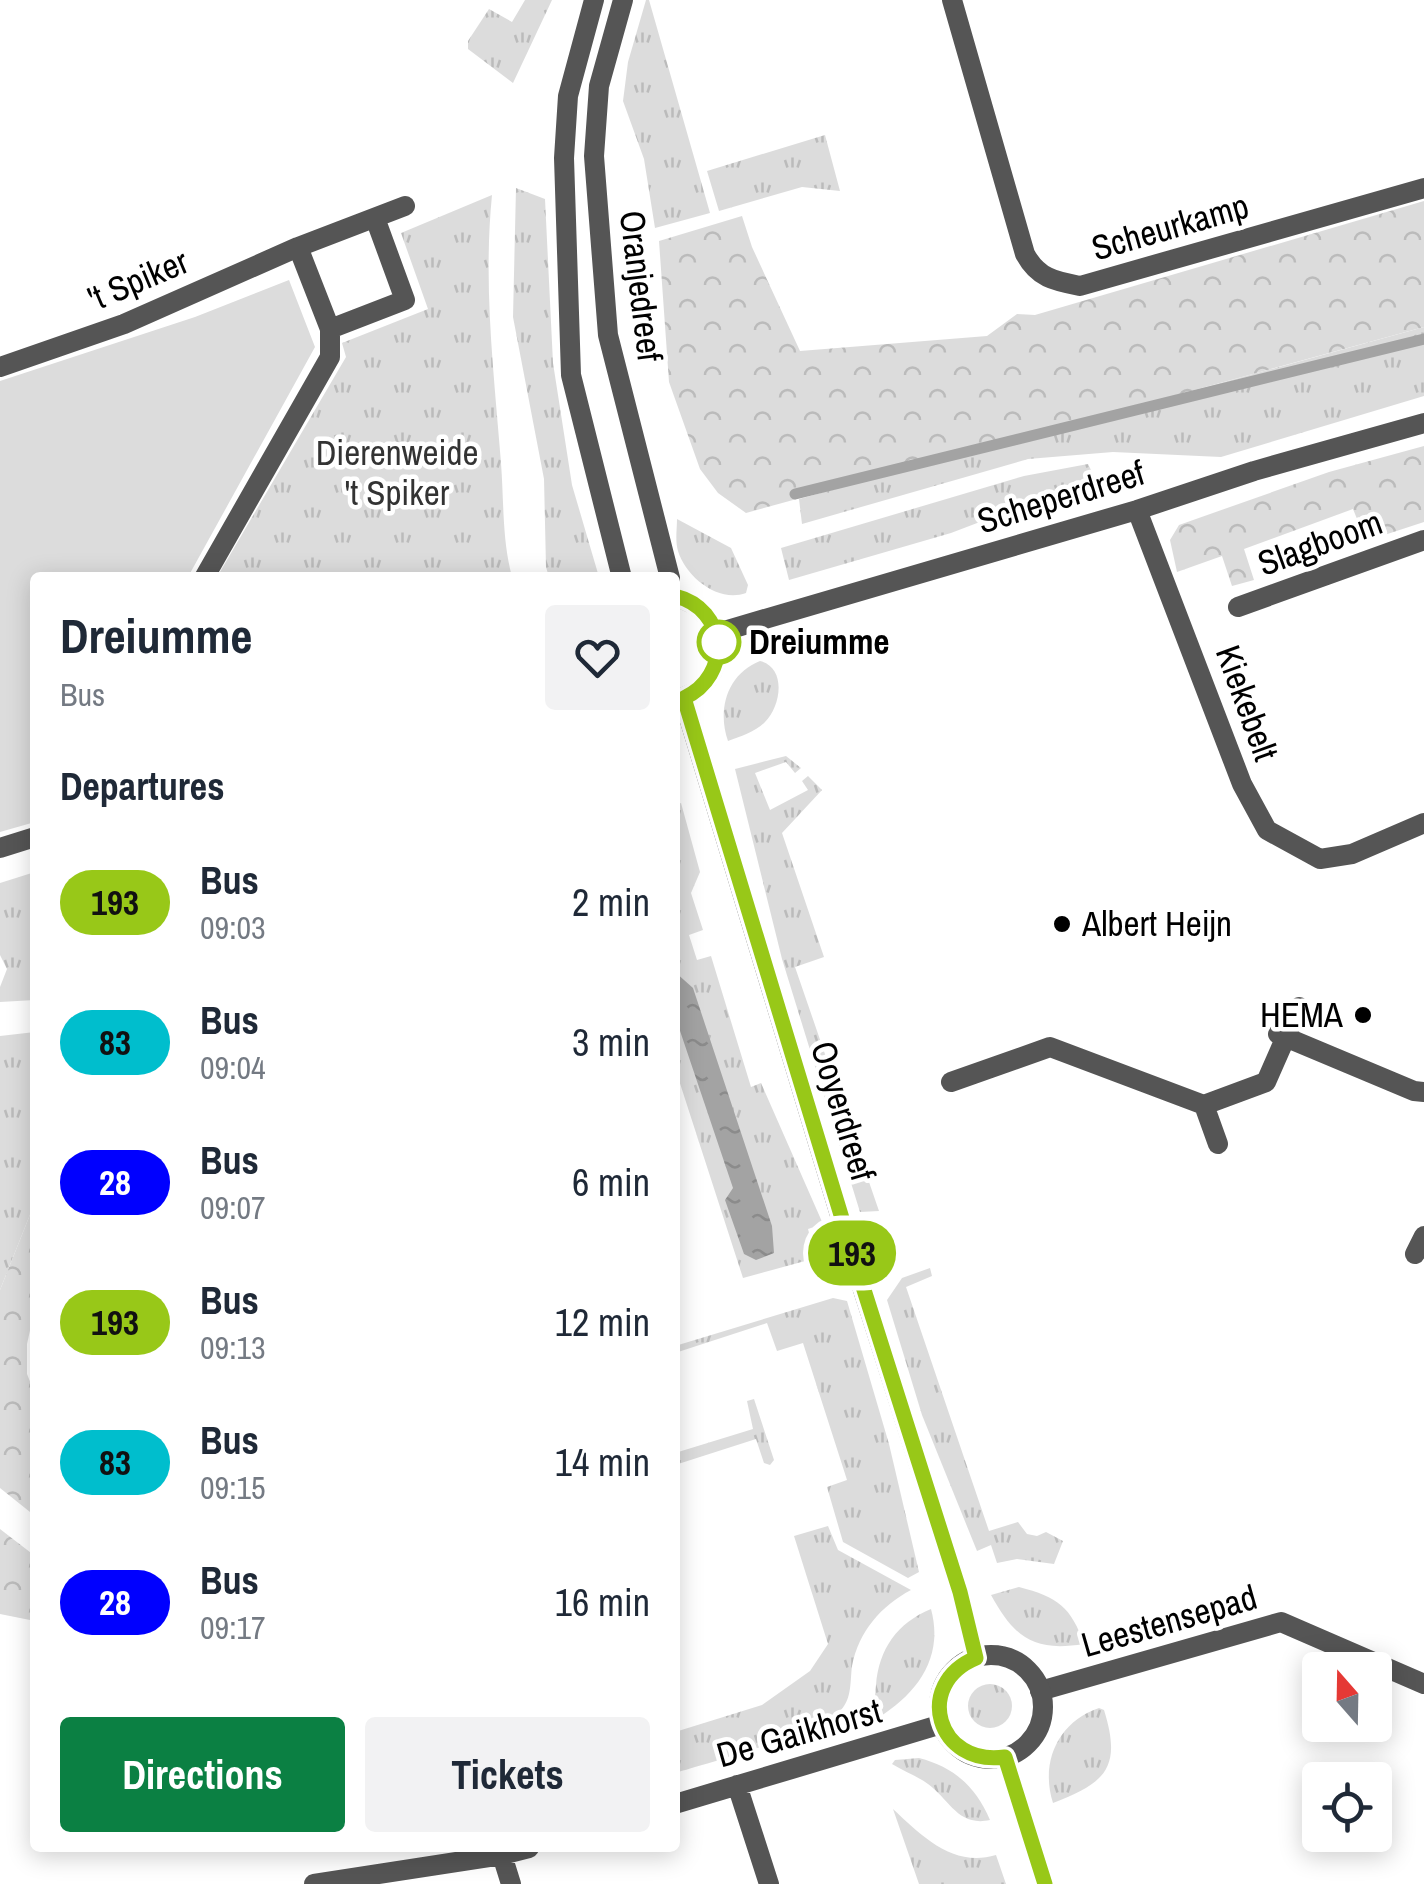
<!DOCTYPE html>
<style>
:root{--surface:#fff;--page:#f2f2f3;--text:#1f2937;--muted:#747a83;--accent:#0b8043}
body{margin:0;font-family:"Archivo Narrow",sans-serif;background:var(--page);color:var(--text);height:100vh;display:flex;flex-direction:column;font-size:38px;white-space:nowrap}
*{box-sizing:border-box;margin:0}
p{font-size:32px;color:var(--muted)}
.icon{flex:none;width:55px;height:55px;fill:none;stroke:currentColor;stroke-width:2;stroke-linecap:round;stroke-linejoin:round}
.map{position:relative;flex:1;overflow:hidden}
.sheet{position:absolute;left:30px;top:572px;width:650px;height:1280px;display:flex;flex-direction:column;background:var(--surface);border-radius:10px;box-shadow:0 5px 25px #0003}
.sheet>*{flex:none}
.badge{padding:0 20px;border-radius:32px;font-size:35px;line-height:65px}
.needle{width:65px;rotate:340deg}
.buttons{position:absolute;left:1302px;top:1652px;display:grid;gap:20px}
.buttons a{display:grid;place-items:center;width:90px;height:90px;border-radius:10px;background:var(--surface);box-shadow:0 5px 25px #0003;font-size:50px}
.map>.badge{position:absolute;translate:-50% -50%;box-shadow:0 0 0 5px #fff}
h2{padding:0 30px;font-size:38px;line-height:90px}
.round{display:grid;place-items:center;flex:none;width:105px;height:105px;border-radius:10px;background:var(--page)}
.head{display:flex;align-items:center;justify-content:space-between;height:170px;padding:0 30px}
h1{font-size:48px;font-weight:800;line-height:75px}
.action{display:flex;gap:20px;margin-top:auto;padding:20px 30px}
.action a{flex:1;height:115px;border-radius:10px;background:var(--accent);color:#fff;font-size:40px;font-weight:800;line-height:115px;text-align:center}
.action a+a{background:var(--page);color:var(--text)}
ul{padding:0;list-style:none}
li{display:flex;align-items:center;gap:30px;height:140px;padding:0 30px}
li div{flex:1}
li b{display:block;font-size:38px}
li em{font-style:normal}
li .badge{min-width:110px;font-weight:700;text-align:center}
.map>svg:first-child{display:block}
.grass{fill:url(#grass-tufts)}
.forest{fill:url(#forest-crowns)}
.green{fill:#dcdcdc}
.water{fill:url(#water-ripples)}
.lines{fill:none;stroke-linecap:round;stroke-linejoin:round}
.stream{stroke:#a3a3a3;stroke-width:11}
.pedestrian{stroke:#555;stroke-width:20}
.minor{stroke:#555;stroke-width:20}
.tertiary{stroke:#555;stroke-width:20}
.line-casing{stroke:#fff;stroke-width:22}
.line{stroke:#98c818;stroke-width:15}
.stop-dot{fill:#fff;stroke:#98c818;stroke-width:5}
.poi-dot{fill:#000;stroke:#fff;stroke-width:4}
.labels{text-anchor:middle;stroke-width:9;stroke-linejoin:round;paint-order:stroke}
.street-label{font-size:35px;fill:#000;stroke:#fff}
.park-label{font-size:35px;fill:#333;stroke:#fff}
.stop-label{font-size:35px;font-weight:bold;fill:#000;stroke:#fff;text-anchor:start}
.poi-label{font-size:35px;fill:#000;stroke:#fff;text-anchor:start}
</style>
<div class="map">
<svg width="1424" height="1884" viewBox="0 0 1424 1884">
<defs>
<pattern id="grass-tufts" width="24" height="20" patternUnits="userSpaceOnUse" patternTransform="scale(2.5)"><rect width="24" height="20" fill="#dcdcdc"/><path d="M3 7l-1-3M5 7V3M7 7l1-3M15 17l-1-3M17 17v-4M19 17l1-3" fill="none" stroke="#bbb"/></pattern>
<pattern id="forest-crowns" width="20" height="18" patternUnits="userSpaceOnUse" patternTransform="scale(2.5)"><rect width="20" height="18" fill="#dcdcdc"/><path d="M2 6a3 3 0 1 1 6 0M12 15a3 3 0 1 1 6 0" fill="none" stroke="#bbb"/></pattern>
<pattern id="water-ripples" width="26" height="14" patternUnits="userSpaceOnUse" patternTransform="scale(2.5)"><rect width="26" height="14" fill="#a3a3a3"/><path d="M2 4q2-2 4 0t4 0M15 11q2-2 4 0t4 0" fill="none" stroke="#8b8b8b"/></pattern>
</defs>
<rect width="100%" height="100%" fill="#fff"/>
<path class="grass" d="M525,0H552L513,83L468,49V41L489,9L512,22Z
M646,0H649L710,213L655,228L644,159L623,101L628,62Z
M825,135L840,191L802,187L719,211L707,171Z
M516,188L545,199L553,363L572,485L599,577H549L546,567L544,479L513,317Z
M492,195C483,286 494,373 501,463C504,503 502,539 512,577H217L346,357L342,343L428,309L401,233Z
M1424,327V396L1221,457L1113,452L1028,459L802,524L799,499Z
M1088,464L1095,478L951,533L789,580L781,548L1024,476Z
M677,519L731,548L748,585L746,593C718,603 686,577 678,551C675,541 677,529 677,519Z
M760,661C787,668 781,706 765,722C755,732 741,736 728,741C717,710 727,674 760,661Z
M786,756L801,768L795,773L786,762L755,773L770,810L808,790L802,781L808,776L822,790L782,833L824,957L795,967L879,1211L860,1212L782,959L735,769Z
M681,803L700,872L691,893L703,930L689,935L697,960L711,956L751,1087L761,1083L823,1224L808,1229L816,1258L743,1278L675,1068V805Z
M35,872V1000L0,1002V987L7,969L0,955V883Z
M35,1032V1202L0,1290V1036Z
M930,1268L932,1276L906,1287L989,1531L1018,1522L1027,1534L1037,1536L1046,1532L1063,1541L1054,1564L1017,1559L997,1563L991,1545L977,1551L922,1415L887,1300L902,1278Z
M833,1298L847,1301L889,1444L919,1572L908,1578L843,1542L827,1487L847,1480L803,1343L777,1351L767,1323L675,1353V1346Z
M754,1399L774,1460L770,1465L764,1463L756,1439L675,1465V1453L753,1429L747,1401Z
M828,1526L838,1550L911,1590C881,1606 859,1631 852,1666C850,1682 852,1698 841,1710C822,1732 708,1763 675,1773V1732L762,1705L810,1671L828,1644L794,1536Z
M1019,1587C1058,1597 1071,1607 1084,1644C1033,1652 1015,1638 991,1595Z
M931,1609C944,1657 918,1693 878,1718C873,1707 875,1697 876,1685C879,1649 897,1623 931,1609Z
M968 1706a22 22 0 1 1 44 0a22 22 0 1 1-44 0Z
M1099,1708L1104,1710C1122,1767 1106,1783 1053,1803C1040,1762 1058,1722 1099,1708Z
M919,1758C954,1767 976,1787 990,1820C958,1827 950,1800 928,1784C917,1776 903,1771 892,1764L895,1760Z
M893,1809C922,1836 953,1868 996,1855L1006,1884H919Z"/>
<path class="forest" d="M1424,201V327L746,513L718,493L700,469L669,382L659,241L742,216L752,247L800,351L987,336L1017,314L1035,315Z
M1424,446V522L1366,541L1353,509L1244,549L1254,580L1232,586L1222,556L1177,572L1170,540L1179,525L1329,472Z
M35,1202V1308L27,1344V1374L35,1394V1516L0,1488V1290Z
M0,1529L35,1556V1621L0,1614Z"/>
<path class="green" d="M289,280L315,347L188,577L35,578V822L0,832V381L195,317Z"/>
<path class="water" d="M675,972L693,988L772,1226L774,1253L756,1260L744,1254L725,1200L733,1188L675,1016Z"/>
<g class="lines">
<path class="stream" d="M795,494L1424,339"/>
<path class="pedestrian" d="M1278,1034L1414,1091L1424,1092
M951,1082L1050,1047L1204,1105L1266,1082L1299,1007
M1204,1105L1218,1144
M1415,1254L1424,1236"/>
<path class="minor" d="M594,0L568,96L564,158L571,375L622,578
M623,0L599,86L594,156L608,335L670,578
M952,0L1025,254C1038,278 1054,281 1080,286L1424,188
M330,329L405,300L375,218
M0,367L124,324L298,247L405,206
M1137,510L1242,784L1267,830L1320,859L1352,854L1424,823
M204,578L330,357V329L298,247
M1238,607L1424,540
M717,633L1137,510L1254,471L1424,423
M1040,1691L1281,1622L1424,1684
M737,1785L769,1884
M675,1804L942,1724
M502,1855L511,1884
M314,1884L502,1855L529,1848"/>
<path class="tertiary" d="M675,597C732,610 732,686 675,700
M683,698L857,1271L960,1592L976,1658
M0,848L35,837
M939 1707a52 52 0 1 1 104 0a52 52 0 1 1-104 0Z
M1005,1757L1045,1884"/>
</g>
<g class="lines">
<g class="line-casing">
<path id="line" d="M675,596C728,609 732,676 684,698L858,1271L960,1592L976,1658C913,1684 937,1767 1005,1757L1045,1884"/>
</g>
<use href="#line" class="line"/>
</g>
<circle class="stop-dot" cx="719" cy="642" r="20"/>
<g class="poi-dot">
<circle cx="1062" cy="924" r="10"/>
<circle cx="1363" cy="1015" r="10"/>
</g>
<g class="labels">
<g class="street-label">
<text transform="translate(1170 227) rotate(-16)" y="12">Scheurkamp</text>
<text transform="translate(138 280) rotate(-23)" y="12">'t Spiker</text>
<text transform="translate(641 286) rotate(83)" y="12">Oranjedreef</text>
<text transform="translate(1061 497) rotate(-17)" y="12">Scheperdreef</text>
<text transform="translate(1320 543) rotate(-20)" y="12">Slagboom</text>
<text transform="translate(1247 703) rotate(70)" y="12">Kiekebelt</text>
<text transform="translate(843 1111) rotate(73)" y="12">Ooyerdreef</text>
<text transform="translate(1169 1621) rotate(-16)" y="12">Leestensepad</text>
<text transform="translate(799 1733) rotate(-16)" y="12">De Gaikhorst</text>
</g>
<g class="park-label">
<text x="397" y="465">Dierenweide<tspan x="397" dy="40">'t Spiker</tspan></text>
</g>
<g class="stop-label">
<text x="749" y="654">Dreiumme</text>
</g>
<g class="poi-label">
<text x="1082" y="936">Albert Heijn</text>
<text x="1343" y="1027" text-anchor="end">HEMA</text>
</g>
</g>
</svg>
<div class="buttons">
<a><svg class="needle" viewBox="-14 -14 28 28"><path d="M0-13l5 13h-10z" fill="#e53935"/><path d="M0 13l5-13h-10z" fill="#747a83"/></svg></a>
<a><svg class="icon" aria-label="locate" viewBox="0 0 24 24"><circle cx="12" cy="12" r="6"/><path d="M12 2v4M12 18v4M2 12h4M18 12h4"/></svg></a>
</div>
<b class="badge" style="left:852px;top:1253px;background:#98c818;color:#111">193</b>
<section class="sheet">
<div class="head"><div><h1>Dreiumme</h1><p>Bus</p></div><a class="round"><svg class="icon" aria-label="heart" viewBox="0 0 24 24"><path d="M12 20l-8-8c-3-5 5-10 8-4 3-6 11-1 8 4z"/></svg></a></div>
<h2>Departures</h2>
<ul>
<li><span class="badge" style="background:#98c818;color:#111">193</span><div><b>Bus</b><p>09:03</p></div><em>2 min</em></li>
<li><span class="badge" style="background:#00becd;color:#111">83</span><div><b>Bus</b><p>09:04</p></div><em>3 min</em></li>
<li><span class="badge" style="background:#00f;color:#fff">28</span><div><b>Bus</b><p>09:07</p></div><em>6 min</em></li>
<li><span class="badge" style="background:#98c818;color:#111">193</span><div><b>Bus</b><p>09:13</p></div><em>12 min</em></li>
<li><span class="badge" style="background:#00becd;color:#111">83</span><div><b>Bus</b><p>09:15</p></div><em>14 min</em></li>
<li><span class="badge" style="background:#00f;color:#fff">28</span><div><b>Bus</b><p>09:17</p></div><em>16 min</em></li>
</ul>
<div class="action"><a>Directions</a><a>Tickets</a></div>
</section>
</div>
